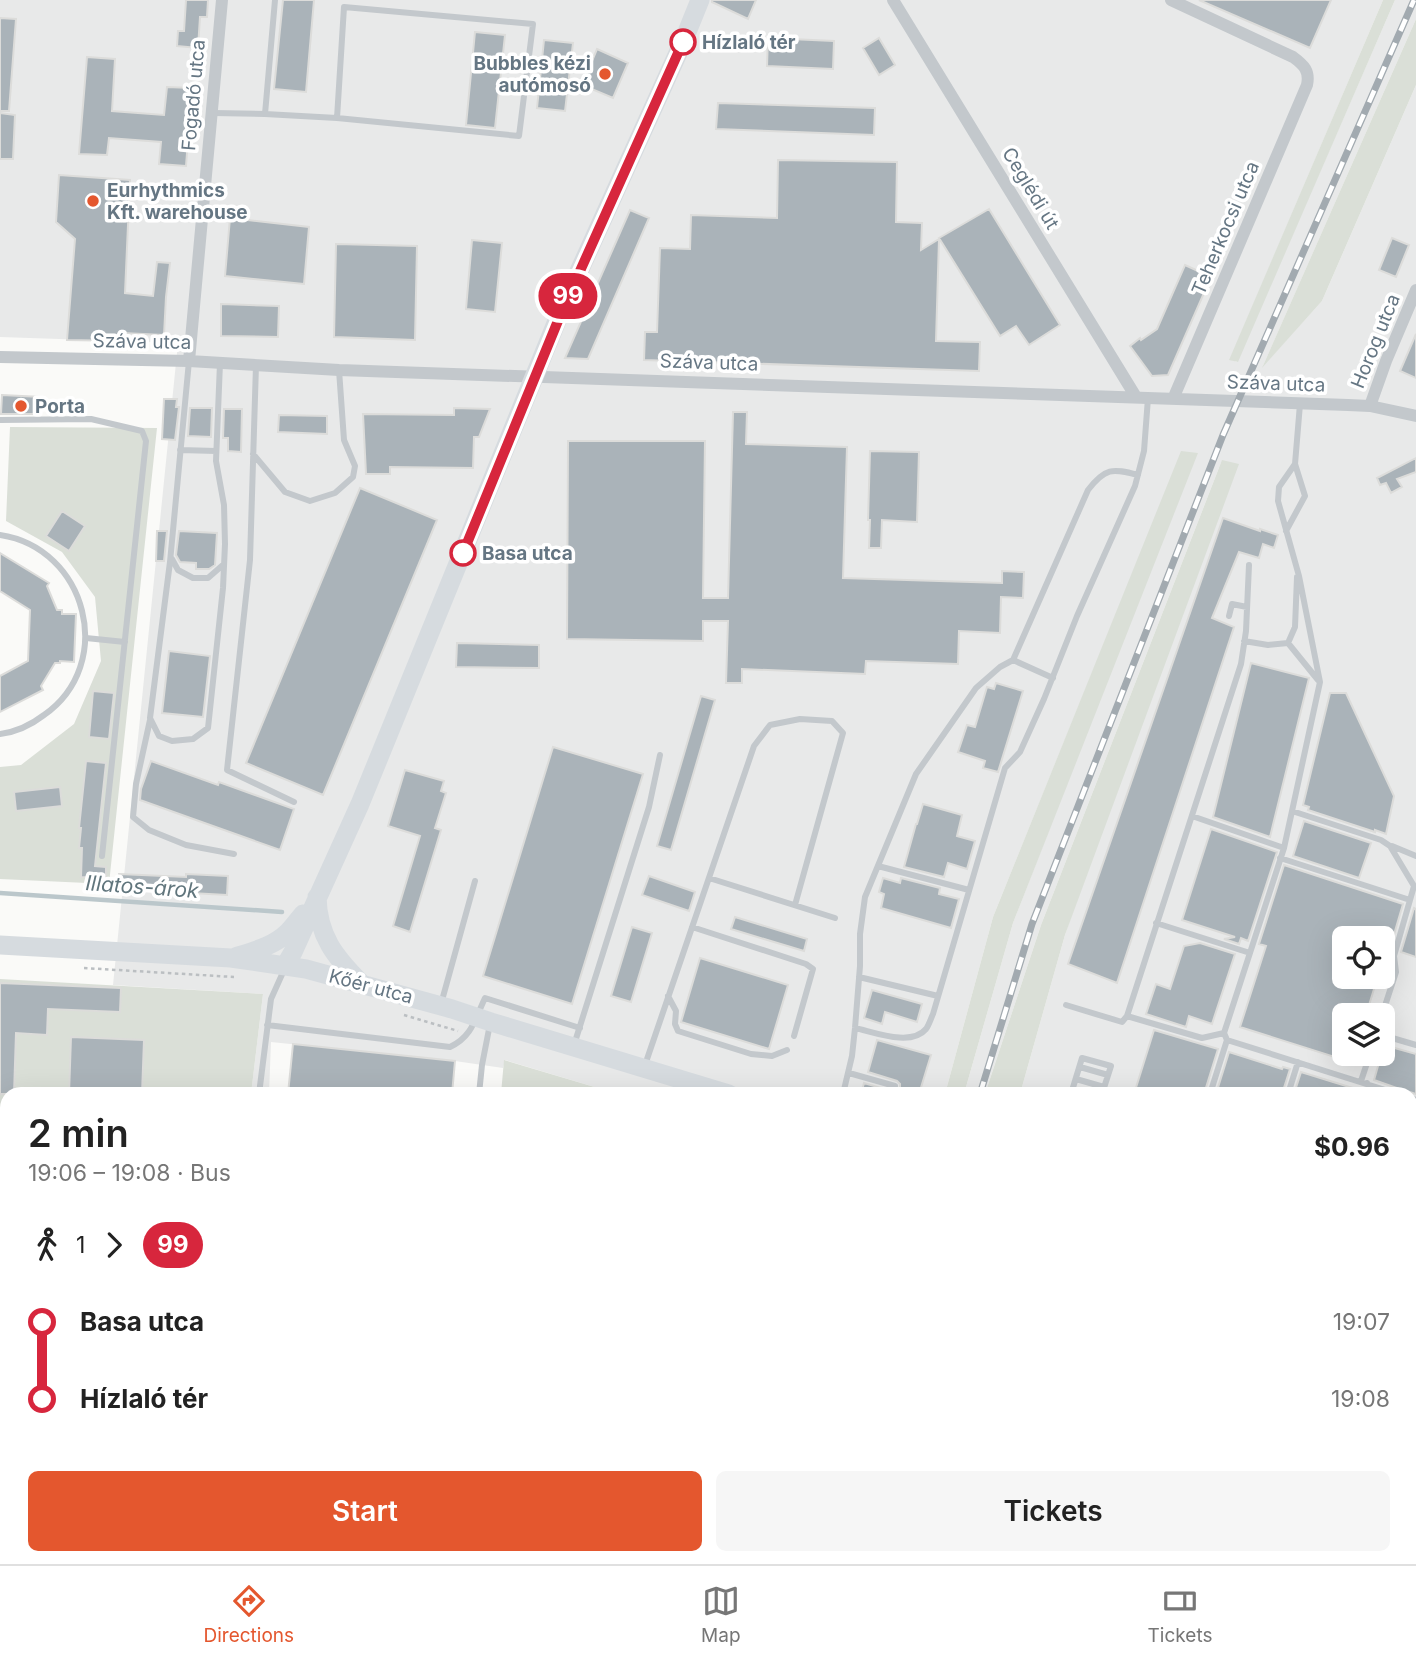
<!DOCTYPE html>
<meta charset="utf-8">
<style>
:root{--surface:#fff;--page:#f6f6f6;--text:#222;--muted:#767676;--line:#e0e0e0;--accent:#e4572e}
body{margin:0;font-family:Inter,sans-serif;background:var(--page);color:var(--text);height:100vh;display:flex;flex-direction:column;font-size:26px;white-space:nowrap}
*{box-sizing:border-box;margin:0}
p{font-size:23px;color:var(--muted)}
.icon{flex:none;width:38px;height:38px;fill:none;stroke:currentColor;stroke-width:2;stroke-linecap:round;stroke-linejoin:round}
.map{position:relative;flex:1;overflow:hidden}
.side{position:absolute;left:0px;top:1087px;width:1418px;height:478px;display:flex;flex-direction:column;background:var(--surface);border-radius:21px 21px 0 0;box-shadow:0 7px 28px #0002}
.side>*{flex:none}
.badge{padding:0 14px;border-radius:23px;font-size:24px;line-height:46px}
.controls{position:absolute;left:1332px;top:926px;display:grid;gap:14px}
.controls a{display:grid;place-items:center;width:63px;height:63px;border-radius:10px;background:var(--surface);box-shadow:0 7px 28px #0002;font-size:35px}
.map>.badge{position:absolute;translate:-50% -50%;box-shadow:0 0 0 4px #fff}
.legs{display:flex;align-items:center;gap:10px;height:77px;padding:0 28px;font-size:23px}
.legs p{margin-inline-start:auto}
.headline{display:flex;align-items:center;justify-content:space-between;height:119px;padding:0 28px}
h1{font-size:38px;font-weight:600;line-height:52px}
.primary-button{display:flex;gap:14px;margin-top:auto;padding:14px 28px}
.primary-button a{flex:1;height:80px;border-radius:10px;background:var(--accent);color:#fff;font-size:28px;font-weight:600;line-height:80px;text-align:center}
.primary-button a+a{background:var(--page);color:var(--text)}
ul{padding:0 28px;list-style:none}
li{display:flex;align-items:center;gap:24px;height:77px;font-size:26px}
li i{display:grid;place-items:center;width:10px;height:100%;margin:0 9px;background:currentColor}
li i::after{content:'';width:18px;height:18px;margin:-9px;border:5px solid;border-radius:50%;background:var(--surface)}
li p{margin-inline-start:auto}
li:first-child i{background:linear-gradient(#0000 50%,currentColor 0)}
li:last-child i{background:linear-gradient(currentColor 50%,#0000 0)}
.menu{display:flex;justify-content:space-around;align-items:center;height:98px;border-top:2px solid var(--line);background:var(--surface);font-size:19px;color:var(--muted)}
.menu a{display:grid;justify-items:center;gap:4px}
.menu .on{color:var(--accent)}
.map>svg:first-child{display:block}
.built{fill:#e8e9e9;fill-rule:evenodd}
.green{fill:#dadfd7}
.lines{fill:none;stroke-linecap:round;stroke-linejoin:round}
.stream{stroke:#bbc7cb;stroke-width:4.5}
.building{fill:#aab3b9;stroke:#dcdcda;stroke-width:2}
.path{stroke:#bbbfc2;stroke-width:2.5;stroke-dasharray:3.5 3.5;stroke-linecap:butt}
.lane{stroke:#c3c8cc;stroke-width:6}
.street{stroke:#c3c8cc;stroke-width:12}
.secondary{stroke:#d6dbdf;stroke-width:19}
.rail-casing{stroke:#a2aab0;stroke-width:7}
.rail{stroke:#fff;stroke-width:4.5;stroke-dasharray:13;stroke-linecap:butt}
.line-1-casing{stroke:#fff;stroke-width:16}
.line-1{stroke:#d7263d;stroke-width:10}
.stop-1-dot{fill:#fff;stroke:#d7263d;stroke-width:3.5}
.poi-dot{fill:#e4572e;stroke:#fff;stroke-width:2.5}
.labels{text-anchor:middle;stroke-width:7;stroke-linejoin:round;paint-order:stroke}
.stop-label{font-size:19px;font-weight:bold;fill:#657683;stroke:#fff;text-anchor:start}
.poi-label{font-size:19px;font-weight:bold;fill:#657683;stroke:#fff;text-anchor:start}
.street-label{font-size:19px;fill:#657683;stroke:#fff}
.water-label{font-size:21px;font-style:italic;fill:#60757c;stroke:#fff}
</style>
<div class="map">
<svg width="1416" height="1564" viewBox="0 0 1416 1564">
<rect width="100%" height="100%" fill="#fafaf8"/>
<path class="built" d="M0,0H1383L1230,359L1237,362L1395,0H1416V19L1263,366L1322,301L1416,85V1564H904L906,1558H1410V1094H1020L1065,935L1222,460L1041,925L985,1094H964L1013,923L1065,789L1182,451L993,917L945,1094H618L505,1060L503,1068L455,1061L271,1042L269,1094H251L263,994L113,985L178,343L0,337ZM1344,938H1382V976H1344ZM1344,1015H1382V1054H1344Z"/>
<path class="green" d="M1383,0H1395L1238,362L1229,360Z
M1416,19V85L1322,301L1262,368Z
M10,427L157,428L109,884L0,879V767L21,765L74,724L101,661L95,597L62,552L6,521Z
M1181,451L1198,453L1013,923L964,1094H945L993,917Z
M1222,460L1239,464L1065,935L1020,1094H985L1041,925Z
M0,979L263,994L251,1094H7V1558H195L194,1564H0Z
M504,1060L618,1094H501Z
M459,1558H850L848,1564H459Z"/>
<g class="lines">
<path class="stream" d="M0,893L282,912"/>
</g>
<path class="building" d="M186,0H208L207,17H200L198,48L177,46L178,31H184Z
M283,0H314L306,92L274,89Z
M712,0H756L748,19L712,2Z
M1199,0H1331L1310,48Z
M0,18L16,19L9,111H0Z
M475,32L505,35L495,128L466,125Z
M768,38L834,41L833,69L767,66Z
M879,38L895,65L879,75L863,48Z
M544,40L573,43L565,111L537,108Z
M597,49L628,63L613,98L582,85Z
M87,57L115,59L112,111L164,115L167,87L192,88L186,166L159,164L161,142L109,138L107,155L79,154Z
M718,103L875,108L874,135L716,129Z
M0,113L15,115L13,159H0Z
M778,160L897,162L896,222L922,223L921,250L939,239L936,341L980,342L979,371L644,360L645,332H657L660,248L690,249L691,215L777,218Z
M59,175L130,180L125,293L153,296L157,262L170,263L166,297L164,335L123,333V341L67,340L75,239L56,222Z
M989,209L1060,325L1029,345L1016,326L1000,336L939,238Z
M630,210L649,218L588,359L565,358Z
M230,218L309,227L304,284L225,276Z
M1392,238L1409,245L1396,277L1379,270Z
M472,240L502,243L495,312L466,309Z
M336,244L417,246L415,340L334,337Z
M1185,265L1211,277L1168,375L1152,376L1130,346L1140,338L1141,340L1157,329Z
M221,304L279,306L278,337L221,336Z
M1416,334V378L1400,371Z
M2,395L41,397L40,414H1Z
M164,399H177L176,407H179L175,440L162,439Z
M190,408H212L211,437L188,436Z
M454,408L490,409L479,437H474L473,468L390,467V474H366L363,414L454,415Z
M224,409H242L241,452L228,451V438H223Z
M733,412H747L746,444L847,447L843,578L1002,583V571L1024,572L1023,598L1001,597L1000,633L959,631L958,664L866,661L865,674L742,669V683H726L728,621H703V641L567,639L568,441H705L703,598H728Z
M279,415L327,416V434L278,432Z
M870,451L919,452L917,522L882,520L881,548H869L870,520H868Z
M1416,458V472L1397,479L1402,487L1391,493L1386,483L1380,485L1377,478Z
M360,488L437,520L323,795L246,763Z
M62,511L85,526L69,551L46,536Z
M1223,518L1260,531V529L1278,535L1274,548L1263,544L1259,558L1239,552L1212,618L1234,627L1117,983L1068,964Z
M157,531H167L164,561H156Z
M179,531L217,533L215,565L209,569H196V563L180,562L176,555Z
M0,553L49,583L47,586L57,610H62V614H76L74,662L60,661V663H55L41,686L43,690L0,712V676L28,661L30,610L0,591Z
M457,643L539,645V668L456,667Z
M169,651L210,656L203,717L162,713Z
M1251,663L1309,678L1270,837L1213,817Z
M996,683L1023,691L998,772L983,768L985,761L958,752L967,725L975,727L987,687L994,689Z
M93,691L114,693L109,739L89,737Z
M1330,693H1346L1394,796L1386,834L1375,830V832L1308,810L1309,807L1303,805Z
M701,696L715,700L671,850L657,846Z
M553,747L643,774L572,1004L483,976Z
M86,761L106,763L95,866L106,867V878L81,877L82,848H79L81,828H79Z
M151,761L218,785L219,782L294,809L280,850L140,800L141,789Z
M405,770L444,781L441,791L446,793L435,828L441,830L410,932L393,926L420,836L388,826Z
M60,787L62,806L16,811L14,792Z
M923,804L962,815L957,836L975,841L967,869L948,863L944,877L904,867L916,824H917Z
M1304,821L1371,843L1359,878L1293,856Z
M1211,829L1277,852L1248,941L1241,938L1239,944L1224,939L1235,937L1182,920Z
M1284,865L1403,904L1390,948L1382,946V938H1344V976H1378L1366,1015H1344V1060L1240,1027L1266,946L1259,944Z
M119,874L186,877V874L228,876L227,895L118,889Z
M649,876L695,892L689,911L642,895Z
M883,878L900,883L901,878L940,888L939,894L959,899L951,928L881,908L884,894L879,892Z
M1414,908L1416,909V957L1401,952Z
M735,917L807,939L804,951L731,929Z
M632,927L652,933L631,1002L611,996Z
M1200,943L1235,954L1212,1024L1189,1016L1186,1027L1146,1014L1156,984L1170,989L1184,946Z
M700,958L788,985L769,1049L681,1022Z
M0,983L121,988L120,1012L48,1009L47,1035L16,1033L14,1094H0Z
M872,990L922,1004L917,1022L885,1012L882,1024L864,1018Z
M1154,1030L1218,1049L1204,1094H1134Z
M71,1037L144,1040L142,1094H69Z
M877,1040L931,1055L919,1094H861L864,1083L894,1092L900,1088V1084L897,1081L868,1072Z
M293,1044L455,1061L452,1094H288Z
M1384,1045L1416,1054V1094L1410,1092L1404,1094L1400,1089L1374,1080Z
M1229,1052L1282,1069L1283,1067L1290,1069L1282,1094H1216Z
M1301,1072L1359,1090L1358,1094H1294Z"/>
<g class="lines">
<path class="path" d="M84,968L234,977
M404,1015L458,1031
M676,1558L679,1564
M523,1564L533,1559V1558
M615,1564L621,1558
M816,1564L818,1558"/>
<path class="lane" d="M213,113L265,114L275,0
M265,114L337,118L519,136L533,24L344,7L337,118
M189,361L170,562L150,718L159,736L172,741L193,739L208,728L223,588L225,544L224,505L216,461L220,363
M256,365L250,560L227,770L294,802
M1300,404L1295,464L1279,487L1278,501L1299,576L1320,682L1284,848L1224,1033L1227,1040L1398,1094
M0,420L91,419L142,431L146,441L102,856
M180,450L216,451
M253,454L285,492L310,501L335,493L353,477L355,466L344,440L339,370
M1286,531L1305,496L1295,464
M0,535C87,548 117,664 44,715C31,725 16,732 0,734
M172,559L178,570L193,578H208L224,564
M1229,616L1232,604L1247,607
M86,638L125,642
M1244,641L1268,645L1288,643L1295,627L1297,577
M1288,643L1318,680
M1013,660L1053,678
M150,720L136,784L133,817L149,830L186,845L234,854
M1292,811L1381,840L1390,846L1414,886L1394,956L1396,972L1382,1015
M1192,816L1284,848
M1392,846L1416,856
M1280,858L1410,900
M878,866L969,890
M709,878L835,918
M1156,923L1250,953
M692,927L806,964L813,969L794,1036
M859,977L938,996
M668,996L676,1011L675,1024L678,1031L751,1054L772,1056L787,1050
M441,1004L475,881
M1066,1005L1122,1022L1127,1016L1241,664L1246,631L1249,565
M1127,1016L1202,1038L1224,1033
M267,1025L450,1047C472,1037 475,1019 485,998L580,1028
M855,1028C874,1032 911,1047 926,1029C929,1025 931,1018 933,1014L1005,768L1020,752L1044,699L1077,616L1135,486L1144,451L1148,398
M1382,1035L1416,1045
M574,1045L649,807L660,755
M645,1065L754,746L770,725L800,719L832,721L843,733L795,905
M1080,1067L1108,1075
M849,1073L895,1086
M1076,1079L1104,1087
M1361,1081L1370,1054
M259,1094L271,999L284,970
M479,1094L482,1065L490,1024
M843,1094L852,1056L855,1028L860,966V934L865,897L916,774L976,688L1000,667L1013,660L1088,490C1105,468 1112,468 1138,475
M1071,1094L1082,1058L1111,1066L1102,1094
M1210,1094L1227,1040
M1288,1094L1298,1062
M1364,1094L1367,1083
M1410,1098L1416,1100
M1410,1216L1416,1218
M1410,1325L1416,1309
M207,1564L208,1558
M432,1564V1558
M1037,1564L1040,1558
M1085,1564L1087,1558
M1143,1564L1145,1558
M1254,1564L1256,1558
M1329,1564L1331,1558"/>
<path class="street" d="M893,0L1136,397
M1171,0L1293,57C1304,65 1310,71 1307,85L1173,399
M0,357L189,361L339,370L1348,405L1370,406L1416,416
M189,361L222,0
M1370,406L1386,361L1416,290"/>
<path class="secondary" d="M317,897C318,936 335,957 361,983
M0,945L231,958L306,969L452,1009L491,1022L729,1094
M235,957C254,951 274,946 288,932C293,927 298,920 303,914
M285,966L293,952L360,804L561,311L683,42L700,0
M1410,1296L1416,1298"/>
<g class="rail-casing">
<path id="rail" d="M980,1094L1032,924L1223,435L1414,0
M864,1564L866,1558
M924,1564L926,1558
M945,1564L947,1558
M978,1564L980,1558"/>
</g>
<use href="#rail" class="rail"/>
</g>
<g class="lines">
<g class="line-1-casing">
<path id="line-1" d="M463,553L562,311L683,42"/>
</g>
<use href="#line-1" class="line-1"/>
</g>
<g class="stop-1-dot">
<circle cx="683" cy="42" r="12"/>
<circle cx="463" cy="553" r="12"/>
</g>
<g class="poi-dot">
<circle cx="605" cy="74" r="7"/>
<circle cx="93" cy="201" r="7"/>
<circle cx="21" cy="406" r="7"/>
</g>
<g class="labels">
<g class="stop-label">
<text x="702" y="49">Hízlaló tér</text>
<text x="482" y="560">Basa utca</text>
</g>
<g class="poi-label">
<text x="591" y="70" text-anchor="end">Bubbles kézi<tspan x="591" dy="22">autómosó</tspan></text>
<text x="107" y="197">Eurhythmics<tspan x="107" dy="22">Kft. warehouse</tspan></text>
<text x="35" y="413">Porta</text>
</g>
<g class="street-label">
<text transform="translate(193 95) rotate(-85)" y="7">Fogadó utca</text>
<text transform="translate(1031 188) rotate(59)" y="7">Ceglédi út</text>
<text transform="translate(1225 228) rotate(-67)" y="7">Teherkocsi utca</text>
<text transform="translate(142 341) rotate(1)" y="7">Száva utca</text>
<text transform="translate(1375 341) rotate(-68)" y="7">Horog utca</text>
<text transform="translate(709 362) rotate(2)" y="7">Száva utca</text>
<text transform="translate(1276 383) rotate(2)" y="7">Száva utca</text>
<text transform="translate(371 986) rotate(15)" y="7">Kőér utca</text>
</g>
<g class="water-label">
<text transform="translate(142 887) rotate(4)" y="7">Illatos-árok</text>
</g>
</g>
</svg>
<div class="controls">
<a><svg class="icon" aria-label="locate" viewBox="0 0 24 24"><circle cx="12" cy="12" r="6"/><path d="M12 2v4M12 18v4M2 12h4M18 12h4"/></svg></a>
<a><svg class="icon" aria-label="layers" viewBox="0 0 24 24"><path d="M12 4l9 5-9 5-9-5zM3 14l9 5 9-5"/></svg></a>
</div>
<b class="badge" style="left:568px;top:296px;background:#d7263d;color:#fff">99</b>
<section class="side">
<div class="headline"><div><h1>2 min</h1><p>19:06 – 19:08 · Bus</p></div><b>$0.96</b></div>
<div class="legs"><svg class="icon" aria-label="walk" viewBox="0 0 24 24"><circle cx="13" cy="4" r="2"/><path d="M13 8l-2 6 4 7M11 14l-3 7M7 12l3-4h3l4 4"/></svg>1<svg class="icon" aria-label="forward" viewBox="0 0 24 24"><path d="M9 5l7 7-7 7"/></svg><b class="badge" style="background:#d7263d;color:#fff">99</b></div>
<ul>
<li><i style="color:#d7263d"></i><b>Basa utca</b><p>19:07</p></li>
<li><i style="color:#d7263d"></i><b>Hízlaló tér</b><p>19:08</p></li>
</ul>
<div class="primary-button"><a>Start</a><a>Tickets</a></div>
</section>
</div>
<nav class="menu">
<a class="on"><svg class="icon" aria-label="directions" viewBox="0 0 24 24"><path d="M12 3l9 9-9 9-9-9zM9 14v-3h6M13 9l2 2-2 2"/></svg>Directions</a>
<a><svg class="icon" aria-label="map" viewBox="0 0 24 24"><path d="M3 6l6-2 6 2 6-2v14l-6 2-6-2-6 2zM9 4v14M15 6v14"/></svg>Map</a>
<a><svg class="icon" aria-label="tickets" viewBox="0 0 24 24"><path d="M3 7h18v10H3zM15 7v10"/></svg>Tickets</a>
</nav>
